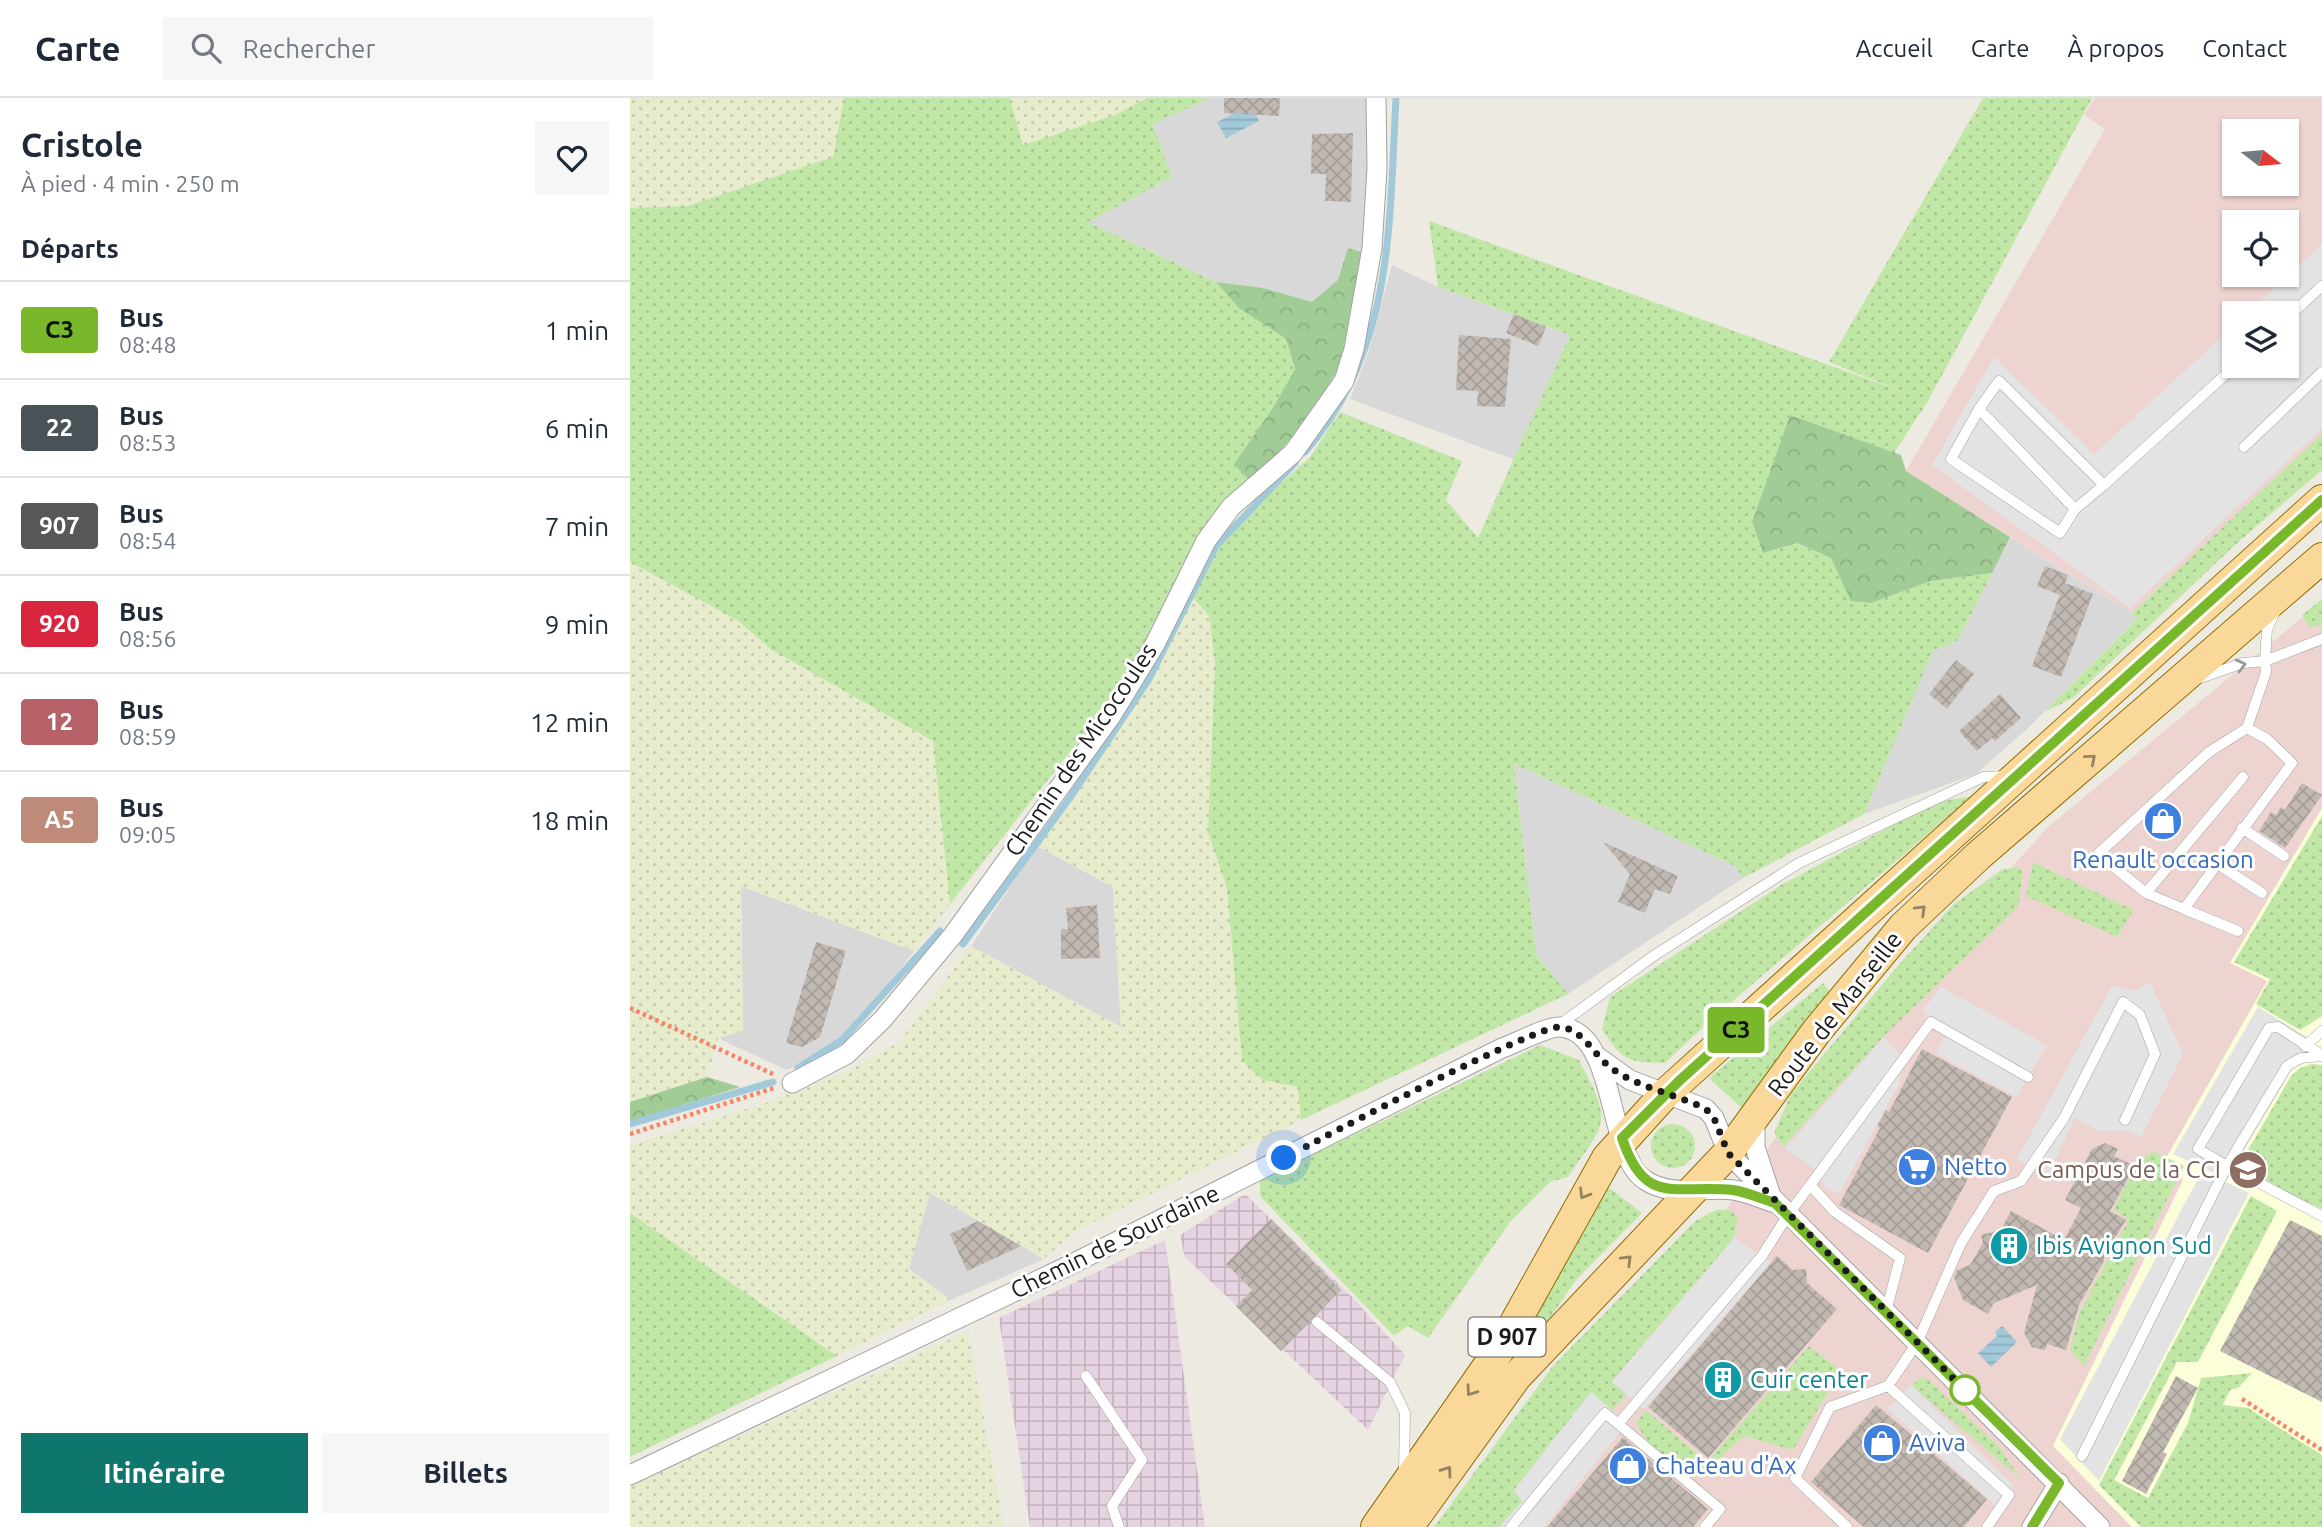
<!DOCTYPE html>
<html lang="fr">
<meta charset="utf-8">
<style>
:root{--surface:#fff;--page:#f6f6f7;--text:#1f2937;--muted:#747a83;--line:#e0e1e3;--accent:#0f766e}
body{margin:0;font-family:Ubuntu,sans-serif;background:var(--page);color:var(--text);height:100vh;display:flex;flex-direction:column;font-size:26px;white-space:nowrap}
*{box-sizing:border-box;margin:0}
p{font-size:23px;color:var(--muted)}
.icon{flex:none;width:38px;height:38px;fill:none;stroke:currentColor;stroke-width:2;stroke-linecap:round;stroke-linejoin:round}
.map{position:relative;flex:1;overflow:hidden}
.side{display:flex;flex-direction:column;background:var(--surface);width:630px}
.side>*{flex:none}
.badge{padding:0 14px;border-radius:5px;font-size:24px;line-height:46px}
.needle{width:46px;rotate:106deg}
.tools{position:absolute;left:1592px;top:21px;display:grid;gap:14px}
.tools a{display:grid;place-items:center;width:77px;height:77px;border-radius:0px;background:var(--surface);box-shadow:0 2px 5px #0004;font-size:35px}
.you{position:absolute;width:35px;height:35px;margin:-18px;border:5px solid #fff;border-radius:50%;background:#1a73e8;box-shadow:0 0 0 10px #1a73e833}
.map>.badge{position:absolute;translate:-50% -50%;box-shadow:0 0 0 4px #fff}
h2{padding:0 21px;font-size:26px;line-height:63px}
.round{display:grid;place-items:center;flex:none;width:74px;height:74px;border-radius:0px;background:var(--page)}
.head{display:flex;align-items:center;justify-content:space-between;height:119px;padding:0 21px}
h1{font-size:33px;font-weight:600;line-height:52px}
.cta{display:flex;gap:14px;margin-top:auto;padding:14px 21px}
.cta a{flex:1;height:80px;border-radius:0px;background:var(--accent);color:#fff;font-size:28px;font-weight:600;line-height:80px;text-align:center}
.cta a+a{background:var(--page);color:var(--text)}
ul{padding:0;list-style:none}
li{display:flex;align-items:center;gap:21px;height:98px;padding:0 21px;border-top:2px solid var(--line)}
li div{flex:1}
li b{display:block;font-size:26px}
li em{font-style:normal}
li .badge{min-width:77px;font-weight:700;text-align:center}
header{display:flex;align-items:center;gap:42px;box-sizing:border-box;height:98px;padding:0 35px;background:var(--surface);border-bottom:2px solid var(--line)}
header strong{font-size:33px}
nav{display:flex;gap:38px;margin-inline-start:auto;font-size:24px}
.search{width:490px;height:63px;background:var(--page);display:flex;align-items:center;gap:18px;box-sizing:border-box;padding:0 24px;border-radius:0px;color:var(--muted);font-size:26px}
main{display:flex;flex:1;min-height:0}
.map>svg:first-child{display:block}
.residential{fill:#d9d8d8}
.commercial{fill:#eed4d0;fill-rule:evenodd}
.industrial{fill:url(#industrial-grid)}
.education{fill:#fbfed8}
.farmland{fill:url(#farmland-dots)}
.grass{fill:url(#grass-dots)}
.forest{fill:url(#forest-crowns)}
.parking{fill:#e3e3e3}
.water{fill:url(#water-rules)}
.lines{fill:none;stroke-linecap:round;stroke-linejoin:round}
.stream{stroke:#a1c9da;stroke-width:7}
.building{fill:url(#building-cross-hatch)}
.service-casing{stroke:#a2a2a2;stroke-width:11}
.minor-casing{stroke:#a2a2a2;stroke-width:21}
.primary-casing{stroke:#906e02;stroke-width:32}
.path{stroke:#f78368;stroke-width:4.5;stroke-dasharray:3.5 3.5;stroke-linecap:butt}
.service{stroke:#fff;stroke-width:10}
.minor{stroke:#fff;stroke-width:19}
.primary{stroke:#fad899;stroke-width:30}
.oneway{stroke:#989898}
.oneway2{stroke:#968360}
.line-casing{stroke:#fff;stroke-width:16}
.line{stroke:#78b82a;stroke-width:10}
.walk{stroke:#1b1b1b;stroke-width:7;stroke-dasharray:0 12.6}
.stop-dot{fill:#fff;stroke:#78b82a;stroke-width:3.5}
.labels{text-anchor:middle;stroke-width:6;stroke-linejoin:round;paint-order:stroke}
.shield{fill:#fff;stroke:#5f5f5f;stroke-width:2}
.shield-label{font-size:23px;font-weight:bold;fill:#1b1b1b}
.street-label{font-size:24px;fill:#1b1b1b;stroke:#fff}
.shop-label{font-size:24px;fill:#366cbe;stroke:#fff;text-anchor:start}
.education-label{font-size:24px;fill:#785e54;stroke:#fff;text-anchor:end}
.culture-label{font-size:24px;fill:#0d838f;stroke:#fff;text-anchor:start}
</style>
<header>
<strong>Carte</strong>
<div class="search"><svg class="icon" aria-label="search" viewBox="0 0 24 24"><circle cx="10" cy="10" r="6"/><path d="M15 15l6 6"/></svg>Rechercher</div>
<nav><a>Accueil</a><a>Carte</a><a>À propos</a><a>Contact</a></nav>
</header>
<main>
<section class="side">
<div class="head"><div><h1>Cristole</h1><p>À pied · 4 min · 250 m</p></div><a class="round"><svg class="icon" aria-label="heart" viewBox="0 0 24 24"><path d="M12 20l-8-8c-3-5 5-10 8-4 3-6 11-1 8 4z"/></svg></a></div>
<h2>Départs</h2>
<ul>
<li><span class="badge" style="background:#78b82a;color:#111">C3</span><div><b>Bus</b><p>08:48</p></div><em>1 min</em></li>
<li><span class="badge" style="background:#495256;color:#fff">22</span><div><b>Bus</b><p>08:53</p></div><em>6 min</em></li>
<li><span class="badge" style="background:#575756;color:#fff">907</span><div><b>Bus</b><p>08:54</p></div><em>7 min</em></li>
<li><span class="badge" style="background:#d7263d;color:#fff">920</span><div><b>Bus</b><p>08:56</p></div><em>9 min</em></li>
<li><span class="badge" style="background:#b66167;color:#fff">12</span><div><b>Bus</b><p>08:59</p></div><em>12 min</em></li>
<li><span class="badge" style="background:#be8b7b;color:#fff">A5</span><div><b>Bus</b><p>09:05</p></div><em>18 min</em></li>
</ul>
<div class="cta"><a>Itinéraire</a><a>Billets</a></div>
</section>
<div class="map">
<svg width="1692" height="1429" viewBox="0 0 1692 1429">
<defs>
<pattern id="industrial-grid" width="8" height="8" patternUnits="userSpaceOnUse" patternTransform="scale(1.75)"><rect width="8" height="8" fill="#e6d3e1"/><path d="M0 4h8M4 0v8" fill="none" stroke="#c5b5c0"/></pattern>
<pattern id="farmland-dots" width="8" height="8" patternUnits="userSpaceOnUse" patternTransform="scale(1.75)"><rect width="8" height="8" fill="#e7eccc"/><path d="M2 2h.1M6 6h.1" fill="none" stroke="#c6caaf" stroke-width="1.8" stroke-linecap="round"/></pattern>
<pattern id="grass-dots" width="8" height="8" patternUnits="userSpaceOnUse" patternTransform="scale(1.75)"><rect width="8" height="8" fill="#c1e7a7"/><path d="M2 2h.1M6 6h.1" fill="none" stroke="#a5c68f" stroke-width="1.8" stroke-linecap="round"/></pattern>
<pattern id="forest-crowns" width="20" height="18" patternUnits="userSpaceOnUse" patternTransform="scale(1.75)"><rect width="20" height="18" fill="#a1cc96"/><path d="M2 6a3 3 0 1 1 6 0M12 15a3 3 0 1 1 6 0" fill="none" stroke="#8aaf81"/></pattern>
<pattern id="water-rules" width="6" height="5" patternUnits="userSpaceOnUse" patternTransform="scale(1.75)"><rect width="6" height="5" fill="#a1c9da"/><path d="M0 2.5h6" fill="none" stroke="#8aacba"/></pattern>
<pattern id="building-cross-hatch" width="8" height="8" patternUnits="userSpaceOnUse" patternTransform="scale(1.75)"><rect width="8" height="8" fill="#c1b9b1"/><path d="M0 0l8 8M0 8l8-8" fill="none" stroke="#a59e98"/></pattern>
</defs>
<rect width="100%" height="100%" fill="#edeae1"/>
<path class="residential" d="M578,0H739L735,146L717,244L457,124L542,79L523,26Z
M762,167L808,189L940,237L885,362L720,301L739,253Z
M1380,439L1508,519L1398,630L1346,676L1234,716L1303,552L1328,542Z
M884,666L1105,768L1113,780L938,896L906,856Z
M407,748L483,789L491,929L341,848Z
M111,788L284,853L219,939L196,957L156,972L88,940L113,933Z
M300,1094L414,1161L321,1202L279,1171Z"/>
<path class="commercial" d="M1465,0H1692V336L1502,515L1276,373L1475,31L1454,17ZM1605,33H1657V86H1605ZM1605,124H1657V177H1605ZM1605,215H1657V268H1605Z
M1692,503V1429H849L1086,1126L1168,1007L1418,729Z"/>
<path class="industrial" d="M615,1096L721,1198L775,1257L738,1332L555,1159L550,1137Z
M535,1142L575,1429H400L369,1220Z"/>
<path class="education" d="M1692,710V1429H1502L1423,1348L1553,1082L1535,1062L1637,883L1600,865Z"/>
<path class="farmland" d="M0,0H214L203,59L57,108L0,110Z
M380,0H517L485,17L393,47Z
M0,464L107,522L142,552L303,643L320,806L284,853L111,788L113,933L88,940L77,979L0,1004Z
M559,495L579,518L585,565L578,734L597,790L612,963L633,982L668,989L671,1022L444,1134L414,1161L300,1095L279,1171L321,1202L207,1258L0,1115V1047L133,1006L219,973L269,944L341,848L491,929L483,789L407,748L521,579Z
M338,1233L374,1429H0V1388Z"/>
<path class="grass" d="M214,0H380L393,47L485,17L517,0H579L523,26L542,79L458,124L586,184L609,210L656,241L665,271L643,310L621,384L499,579L320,806L303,643L142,552L107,522L0,464V110L57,108L203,59Z
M1353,0H1462L1298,303L1264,355L1160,317L1122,424L1133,455L1166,445L1201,460L1241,505L1301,483L1362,475L1328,542L1303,553L1234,716L1113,780L1105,768L884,666L906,856L938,896L671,1022L668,989L633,982L612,963L597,790L578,734L585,565L579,518L559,495L606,425L680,359L710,314L832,363L816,402L848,440L940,237L808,189L799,123L1271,293L1199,264Z
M1692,336V372L1606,446L1443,600L1414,614L1508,520L1502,515Z
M1692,501V527L1679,529L1672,517Z
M1342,698L1084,919L1035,965C998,964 993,964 972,931L980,899L1151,787L1306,704Z
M1692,718V918L1670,932L1626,906L1640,881L1604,864Z
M1403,764L1503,812L1487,839L1396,798Z
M1389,770L1393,773L1388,809L1257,935L1153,1049L1144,1035L1161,996L1266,870L1324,806L1373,771Z
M1193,885L1202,895L1115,1013L1079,980Z
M910,947L949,962C983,1026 977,1022 938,1079L920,1084L881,1123L798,1240L778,1228L764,1238L630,1098V1082Z
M1682,966L1692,967V1111L1607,1071L1661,978L1670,970Z
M1021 1048a22 22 0 1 1 44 0a22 22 0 1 1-44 0Z
M1523,1053L1554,1068L1454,1268L1440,1252L1449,1216L1499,1121L1483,1112L1506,1068Z
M978,1089L1012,1115L946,1182L920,1220L877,1268Z
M1621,1098L1647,1113L1568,1264H1547L1484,1382L1518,1400L1558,1325L1571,1280L1622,1275L1608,1290L1600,1292L1593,1307L1618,1310L1692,1357V1429H1511L1469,1387Z
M1086,1112H1099L1108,1119L1104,1140L982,1283L997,1296L982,1312L961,1295L892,1404L869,1429H804L923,1268L1065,1123Z
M0,1115L207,1258L0,1359Z
M1179,1248L1211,1273L1163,1352L1114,1338L1080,1369L1059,1376C1041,1362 1014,1347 1007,1324L1016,1312L1077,1364Z
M1290,1280L1298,1281L1370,1350L1390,1380L1282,1288Z"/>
<path class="forest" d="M718,150L735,155C726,199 722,250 698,289C677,324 649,355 621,384L604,366L643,310L665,271L656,241L609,210L586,184L633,190L682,204L708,182Z
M1160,317L1271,357L1276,373L1380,439L1362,475L1301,483L1241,505L1221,503L1201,460L1167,445L1133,455L1122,424Z
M77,979L110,989L0,1024V1004Z"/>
<path class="parking" d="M1692,146V330L1500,510L1302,367L1364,259L1464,356L1605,227V268H1657V215H1617Z
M1520,884L1553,956L1511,1039L1497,1033H1470L1445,1020L1417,1079L1387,1061L1482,888L1506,893Z
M1311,889L1417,947L1386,999L1306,955L1318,933L1301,924L1293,912Z
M1628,909L1680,941L1597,1081L1543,1056Z
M1254,939L1274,961L1269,986L1209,1096L1195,1089L1190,1075L1155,1051Z
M1572,1073L1619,1095L1469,1383L1430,1341Z
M1104,1140L1141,1164L1014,1311L982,1284Z
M1281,1287L1384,1388L1366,1408L1258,1311Z
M961,1294L997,1325L914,1429H869L892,1404L884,1392Z"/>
<path class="water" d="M621,7L629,23L596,40L587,24Z
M1372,1228L1387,1244L1361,1269L1348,1255L1367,1238L1365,1234Z"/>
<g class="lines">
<path class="stream" d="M675,354C764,252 759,128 766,0
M333,846L439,701L519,581L586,448L665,365
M168,970L212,942L310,833
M0,1026L143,984"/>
</g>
<path class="building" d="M594,0H650L649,18L594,15Z
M723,35L721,104L695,103L696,76H681L682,36Z
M884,216L916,229L908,248L876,235Z
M829,237L881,241L875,309L847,308L848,293L826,292Z
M1415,468L1438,477L1435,485L1463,496L1431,579L1402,568L1432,491L1430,497L1407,488Z
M1326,562L1344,576L1317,611L1299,596Z
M1370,596L1391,620L1365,643L1362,640L1347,653L1329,633Z
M1672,685L1692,697L1655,750L1629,733L1641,714L1646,717L1651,709L1655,712Z
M973,744L1048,778L1040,796L1025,791L1015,815L988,804L1000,776Z
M467,807L470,860L431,861V831H438L436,810Z
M186,844L216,853L190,939L172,949L156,945Z
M1292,951L1382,999L1298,1155L1209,1107L1250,1030L1247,1028L1256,1012L1259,1014Z
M1475,1045L1488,1051L1484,1058L1505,1068L1480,1113L1496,1122L1474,1157V1163L1449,1207L1436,1252L1417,1246L1415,1252L1402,1249L1394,1235L1407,1187L1364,1205L1358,1216L1333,1202L1324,1179L1327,1172L1340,1167L1353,1145L1351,1137L1371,1132L1381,1113L1434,1142L1451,1110L1435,1102L1462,1051Z
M641,1121L711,1192L651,1253L606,1208L622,1192L596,1166Z
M1660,1122L1692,1138V1304L1590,1253Z
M348,1123L391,1148L337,1173L320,1136Z
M1147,1158L1163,1172L1176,1171L1177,1185L1207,1211L1078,1360L1018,1309Z
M1546,1278L1568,1290L1533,1354L1537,1356L1516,1396L1492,1383Z
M1246,1307L1357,1401L1334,1429H1234L1181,1384Z
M993,1339L1078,1411L1063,1429H917Z"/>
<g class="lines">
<g class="service-casing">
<path id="service" d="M1657,220L1692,188
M1349,311L1321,361L1430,435L1445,411
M1614,349L1692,274
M1474,387L1445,411L1349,311L1369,283L1474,387L1605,268
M1570,580L1613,565L1635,563L1637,531L1645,514
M1617,630L1637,641L1662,665L1554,811L1516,795L1468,756L1579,654L1617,630L1636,574L1635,563L1692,541
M1612,730L1654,758
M1586,765L1632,795
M1516,795L1613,679
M1554,811L1608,833
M928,928L1022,859L1169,765L1353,679L1376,678
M1675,948L1692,933
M1692,957L1648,929L1639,930L1568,1051L1597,1068L1657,968L1671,960L1692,958
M1180,1087L1205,1114L1270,1160L1256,1214
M687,1224L760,1284L775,1315L774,1374
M456,1278L512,1362L482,1408L489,1429
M988,1326L1132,1158L1158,1117L1301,924L1398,979
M1452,1358L1597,1068L1692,1118
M881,1429L975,1315L1090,1411L1075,1429
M1217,1429L1165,1380L1200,1309L1258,1288
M1357,1429L1379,1397L1258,1288L1287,1245L1331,1145L1364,1093L1391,1083L1434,1020L1493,904L1510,917L1525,956L1495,1022"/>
</g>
<g class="minor-casing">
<path id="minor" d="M965,957L1000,982L1076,1011L1084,1020L1098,1055L1470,1429
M162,985L217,956L253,921L323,837L481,618L525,546L576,443L601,409L663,355L714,283L724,251L742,150L747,71L746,0
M1125,1019V1049L1140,1095
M0,1377L438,1168L870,951C884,946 918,928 930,929C988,933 976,1057 1015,1082C1041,1100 1075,1088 1104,1092C1118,1094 1132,1101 1145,1105
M1402,1429L1429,1385"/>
</g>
<g class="primary-casing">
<path id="primary" d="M746,1429L872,1248L977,1060L1034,997L1692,402
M778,1429L886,1279L1098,1055L1186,934L1273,829L1348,758L1692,460"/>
</g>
<path class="path" d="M0,910L145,977
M0,1036L144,990
M1612,1301L1692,1352"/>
<use href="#service" class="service"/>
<use href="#minor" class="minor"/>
<use href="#primary" class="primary"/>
</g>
<defs><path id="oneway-chevron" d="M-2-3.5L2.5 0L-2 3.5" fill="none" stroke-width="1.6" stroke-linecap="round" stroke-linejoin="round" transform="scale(1.75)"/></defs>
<use class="oneway" href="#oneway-chevron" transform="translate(1611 567) rotate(-14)"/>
<g class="oneway2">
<use href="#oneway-chevron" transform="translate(1461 661) rotate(-41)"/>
<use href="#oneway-chevron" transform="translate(1291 812) rotate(-44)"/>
<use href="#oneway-chevron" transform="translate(954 1096) rotate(121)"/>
<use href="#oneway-chevron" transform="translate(997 1162) rotate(-45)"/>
<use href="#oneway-chevron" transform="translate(841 1293) rotate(125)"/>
<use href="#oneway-chevron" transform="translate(817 1373) rotate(-55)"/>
</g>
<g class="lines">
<g class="line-casing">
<path id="line" d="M1402,1429L1429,1385L1145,1105C1132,1101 1117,1094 1103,1092C1046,1086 1015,1110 992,1040L1049,983L1692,402"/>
</g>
<use href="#line" class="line"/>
<path class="walk" d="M654,1060C691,1041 908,925 932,929C955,933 965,960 984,972C1012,991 1046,996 1076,1011L1084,1020L1098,1055L1335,1292"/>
</g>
<defs>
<g id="shop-disc" transform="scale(2.0125)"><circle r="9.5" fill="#3f7fe0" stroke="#fff"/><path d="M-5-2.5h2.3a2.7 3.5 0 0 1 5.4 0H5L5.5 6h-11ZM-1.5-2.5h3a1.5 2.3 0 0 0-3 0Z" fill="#fff"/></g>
<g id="supermarket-disc" transform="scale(2.0125)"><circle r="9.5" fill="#3f7fe0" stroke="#fff"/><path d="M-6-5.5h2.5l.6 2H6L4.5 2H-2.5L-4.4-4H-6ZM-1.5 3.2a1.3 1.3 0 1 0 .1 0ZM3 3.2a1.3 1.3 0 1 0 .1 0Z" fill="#fff"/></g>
<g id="school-disc" transform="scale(2.0125)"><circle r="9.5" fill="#8d6e63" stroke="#fff"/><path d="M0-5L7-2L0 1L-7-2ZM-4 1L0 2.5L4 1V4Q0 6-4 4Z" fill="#fff"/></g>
<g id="building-disc" transform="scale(2.0125)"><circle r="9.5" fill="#0f9aa8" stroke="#fff"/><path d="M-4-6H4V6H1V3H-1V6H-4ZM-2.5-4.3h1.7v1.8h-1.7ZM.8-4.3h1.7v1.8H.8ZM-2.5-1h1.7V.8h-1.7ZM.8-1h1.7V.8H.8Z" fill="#fff"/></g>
</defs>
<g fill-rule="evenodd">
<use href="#shop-disc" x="1533" y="723"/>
<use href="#supermarket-disc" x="1287" y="1069"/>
<use href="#school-disc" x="1618" y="1072"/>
<use href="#building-disc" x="1379" y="1148"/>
<use href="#building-disc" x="1093" y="1282"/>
<use href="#shop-disc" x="1252" y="1345"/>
<use href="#shop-disc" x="998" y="1368"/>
</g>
<circle class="stop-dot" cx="1335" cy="1292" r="14"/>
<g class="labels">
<rect class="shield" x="838.5" y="1219.5" width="77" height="39" rx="5"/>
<g class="shield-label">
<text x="877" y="1247">D 907</text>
</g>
<g class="street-label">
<text transform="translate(451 652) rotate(-56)" y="8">Chemin des Micocoules</text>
<text transform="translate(1205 916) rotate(-52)" y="8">Route de Marseille</text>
<text transform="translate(485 1144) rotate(-26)" y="8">Chemin de Sourdaine</text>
</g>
<g class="shop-label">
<text x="1533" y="770" text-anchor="middle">Renault occasion</text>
<text x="1314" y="1077">Netto</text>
<text x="1279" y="1353">Aviva</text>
<text x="1025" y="1376">Chateau d'Ax</text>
</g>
<g class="education-label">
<text x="1591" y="1080">Campus de la CCI</text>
</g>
<g class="culture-label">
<text x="1406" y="1156">Ibis Avignon Sud</text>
<text x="1120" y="1290">Cuir center</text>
</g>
</g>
</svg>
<div class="tools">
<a><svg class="needle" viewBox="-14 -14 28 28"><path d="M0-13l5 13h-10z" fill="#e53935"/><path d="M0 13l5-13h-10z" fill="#747a83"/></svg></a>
<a><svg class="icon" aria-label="locate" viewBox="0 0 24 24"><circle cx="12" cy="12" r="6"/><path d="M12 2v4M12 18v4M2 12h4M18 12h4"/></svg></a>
<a><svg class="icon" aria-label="layers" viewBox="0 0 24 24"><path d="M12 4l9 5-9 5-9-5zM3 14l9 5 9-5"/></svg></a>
</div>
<div class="you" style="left:654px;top:1060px"></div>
<b class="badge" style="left:1106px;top:932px;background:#78b82a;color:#111">C3</b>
</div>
</main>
